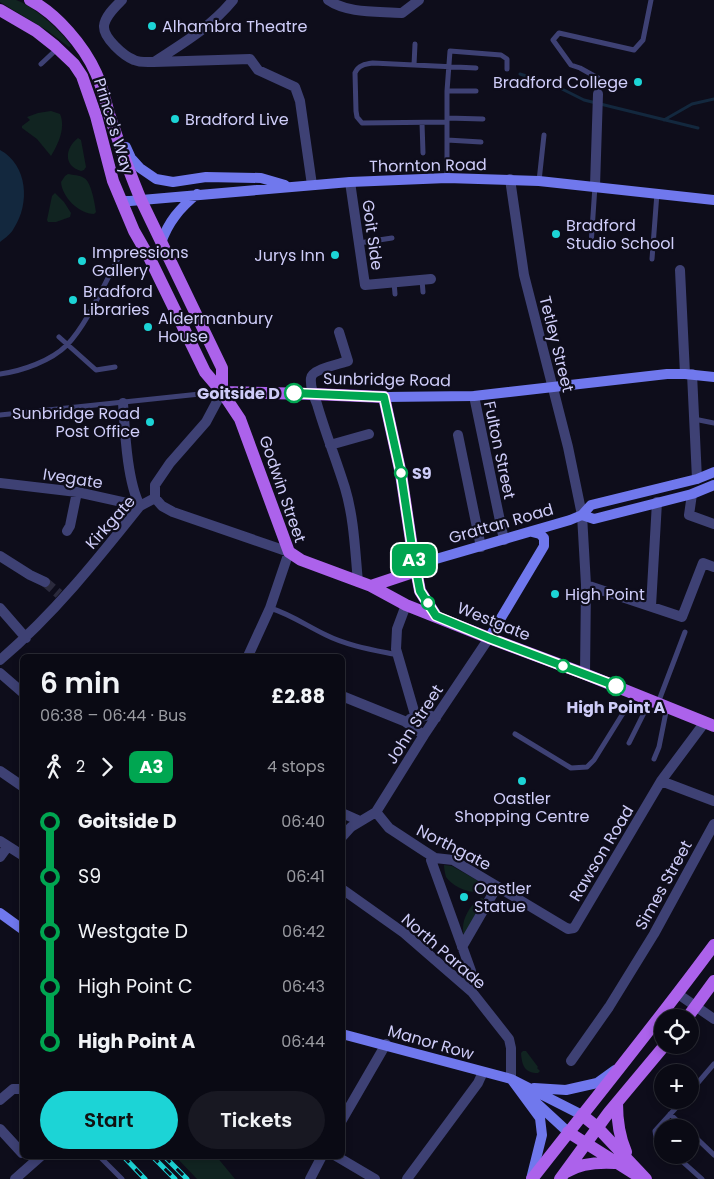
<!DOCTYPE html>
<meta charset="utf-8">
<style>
:root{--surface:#0a0a14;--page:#181822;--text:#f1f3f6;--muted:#999aa0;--line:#2a2b34;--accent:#1cd4d6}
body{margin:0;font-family:Poppins,sans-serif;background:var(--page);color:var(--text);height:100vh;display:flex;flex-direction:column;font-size:19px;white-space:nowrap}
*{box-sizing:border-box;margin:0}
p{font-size:16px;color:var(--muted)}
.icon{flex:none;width:28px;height:28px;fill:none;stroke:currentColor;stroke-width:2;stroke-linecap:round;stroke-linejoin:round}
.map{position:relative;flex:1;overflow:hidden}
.panel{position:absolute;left:20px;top:654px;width:325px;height:505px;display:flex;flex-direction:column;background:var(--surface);border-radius:8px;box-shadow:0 2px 8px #0003,0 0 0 1px var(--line)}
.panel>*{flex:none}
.badge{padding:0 10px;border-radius:8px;font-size:18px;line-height:32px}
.tools{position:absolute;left:654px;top:1009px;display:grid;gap:10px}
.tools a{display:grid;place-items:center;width:45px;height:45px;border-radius:50%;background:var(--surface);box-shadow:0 2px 8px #0003,0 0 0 1px var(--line);font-size:25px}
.map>.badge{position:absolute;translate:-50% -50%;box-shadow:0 0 0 2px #fff}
.legs{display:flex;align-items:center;gap:8px;height:55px;padding:0 20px;font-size:16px}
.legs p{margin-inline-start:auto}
.summary{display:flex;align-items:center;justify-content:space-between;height:85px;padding:0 20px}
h1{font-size:28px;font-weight:600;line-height:38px}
.action{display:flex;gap:10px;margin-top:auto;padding:10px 20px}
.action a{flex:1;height:58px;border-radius:30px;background:var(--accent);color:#111;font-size:20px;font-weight:600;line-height:58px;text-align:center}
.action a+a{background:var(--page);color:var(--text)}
ul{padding:0 20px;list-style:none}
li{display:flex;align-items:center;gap:18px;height:55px;font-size:19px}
li i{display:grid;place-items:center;width:8px;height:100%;margin:0 6px;background:currentColor}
li i::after{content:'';width:12px;height:12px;margin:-6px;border:4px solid;border-radius:50%;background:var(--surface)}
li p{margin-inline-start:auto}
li:first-child i{background:linear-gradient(#0000 50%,currentColor 0)}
li:last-child i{background:linear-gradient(currentColor 50%,#0000 0)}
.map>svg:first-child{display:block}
.green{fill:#112421}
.water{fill:#13283e}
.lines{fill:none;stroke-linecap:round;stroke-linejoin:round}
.stream{stroke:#13283e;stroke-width:3}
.street-tunnel{stroke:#2b2a3c;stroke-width:10;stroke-dasharray:10 5;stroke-linecap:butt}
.lane{stroke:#3e4174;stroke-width:5}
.street{stroke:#3e4174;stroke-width:10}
.secondary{stroke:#7078ed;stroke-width:10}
.primary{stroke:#ac62eb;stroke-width:12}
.rail-casing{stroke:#1cd4d6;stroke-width:5}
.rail{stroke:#0e0d1b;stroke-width:3;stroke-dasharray:9;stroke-linecap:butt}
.line-1-casing{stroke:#fff;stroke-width:11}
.line-1{stroke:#00a651;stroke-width:8}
.poi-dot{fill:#1cd4d6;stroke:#0e0d1b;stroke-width:2}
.stop-1-dot{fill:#fff;stroke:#00a651;stroke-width:2.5}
.labels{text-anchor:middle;stroke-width:4.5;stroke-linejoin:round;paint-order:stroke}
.poi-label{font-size:16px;fill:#cfcdf9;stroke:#0e0d1b;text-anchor:start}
.street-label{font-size:16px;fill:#cfcdf9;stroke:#0e0d1b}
.stop-label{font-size:16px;font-weight:bold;fill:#cfcdf9;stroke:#0e0d1b;text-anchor:end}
</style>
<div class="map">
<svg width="714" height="1179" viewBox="0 0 714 1179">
<rect width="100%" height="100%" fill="#0e0d1b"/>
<path class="green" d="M0,0C5,0 11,0 16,0C32,5 63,32 71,46L69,47L48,31L0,2Z
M51,111L60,114C66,128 58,144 51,156L37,139L22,128V126L30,120L27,117L38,113Z
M78,138L81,140L86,167L84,170L81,171C63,166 65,148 78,138Z
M68,174C73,175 80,175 84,178C91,181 95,204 96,212L94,214C79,214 62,197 61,182L65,176Z
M55,193L64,202L71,213L70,217L56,222H48L47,220L52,196Z
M444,865L452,866L489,887C480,899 453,888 446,877C445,873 444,869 444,865Z
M479,899L482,898L485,900L464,936C460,923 468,907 479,899Z
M523,1051H526L538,1067L537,1068L540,1071L538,1073C524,1073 522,1065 521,1053Z
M175,1156H216L235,1179H197Z"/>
<path class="water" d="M0,150C28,165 30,204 14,228C11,234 5,238 0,242Z"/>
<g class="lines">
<path class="stream" d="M520,74L552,84L584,100L698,128
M664,120L692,104L714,99"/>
<path class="street-tunnel" d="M45,582L59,594"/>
<path class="lane" d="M41,64L57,49
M414,65L415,44
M447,91H476
M598,94L600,82L598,78L580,68L571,65L553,40L559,33L634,50L643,40L651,0
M447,118L483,119
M447,122L362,123L357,117L356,111L355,73C358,65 366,64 373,63L476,68
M422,123L423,153
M447,140L481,142
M447,178V91L450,51L501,55L507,59V69
M539,181L544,135
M359,243L392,238
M591,245L595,186
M652,259L657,193
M422,280L423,292
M394,282L395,294
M59,337L96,370L115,367
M0,374C22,371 51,361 67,345C88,323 105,282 120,255
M0,415L219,392
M694,419L714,423
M270,608C290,614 307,626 326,635C348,646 374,650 398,655
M658,703L685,632
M515,734L571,768L587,767L594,760L635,694
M629,743L650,701
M654,759L659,747L667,707
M690,1092L714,1064
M670,1114L685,1128
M690,1132L714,1155
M662,1143L656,1137L655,1131L683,1100
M675,1155L702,1179
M99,1156L122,1179"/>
<path class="street" d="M122,0C115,7 105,16 104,26C103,38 124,56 134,60C141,63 148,62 154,62C183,43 211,27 233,0
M328,0C348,14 379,11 402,13L419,0
M154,62L250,59L258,70L295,87L300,101L312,185
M510,179L524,275L568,447L582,515L586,585L585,674
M350,182L365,285L431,279
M595,186L598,94
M680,270L685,374
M339,332L348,361C340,364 312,369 311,378C310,386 314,397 317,404C325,432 336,459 345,488C354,518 355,550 358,582
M692,374L697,479
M474,396L504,540
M123,403C125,432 127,481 140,506
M458,435L481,547
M330,445L369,434
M0,483L77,492L140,506
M692,494L689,515L714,524
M155,498L162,506L173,512L289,552L270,608L248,656
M155,498V485L170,463L206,422L222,392
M67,531L70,526L77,492
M0,556L30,575L45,582
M586,585L682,617L703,563L714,567
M406,605L397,629L396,649L416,718
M651,606L657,502
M0,608L26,638
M0,660C53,615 97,560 140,506L155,498
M0,673L22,692
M342,696L404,721L424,735
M410,719L429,715L436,718
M0,771L22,786
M661,781L714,801
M376,812L389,828L421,849L435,858L453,860L568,929L574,928L661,781L705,722
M342,813L360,821
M342,837L351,827L376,812L424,735L489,638
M0,841L22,855
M0,857L8,846
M431,860L471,971L472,992
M342,889L404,933L472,992L509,1039L511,1048V1079
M462,947L495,890
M678,994L714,1019
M571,1061L609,1007L654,934L714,824
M0,1100L13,1089H22
M342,1120L386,1044
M0,1129L22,1153
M336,1156L375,1179
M15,1179L41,1156
M310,1179L322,1156
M407,1179L478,1083L483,1072"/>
<path class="secondary" d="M126,147L131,158L140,168L156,179L173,182L206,177L261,178L285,185
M121,201H130L350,182L447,178L539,181L714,200
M161,243C168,222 180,208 197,194
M384,397L474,396L667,374H685L714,377
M582,515L594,519L692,494L714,485
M413,554L436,559L570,520L582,515L591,505L697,479L714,472
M489,638L544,546V538L540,534L532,532
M0,913L22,929
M342,1034L511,1079L582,1115
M512,1080L540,1118L542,1135L531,1179
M534,1088L566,1090L597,1083L615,1070
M530,1097L568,1132"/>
<path class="primary" d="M30,0C57,14 84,46 96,73C102,86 105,100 109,114C119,143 129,172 141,200L222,368V392
M0,10L36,31L55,46L74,64L82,76L96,116L113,181L134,231L150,259L205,372L222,392L240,419L289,552L301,560L371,586L406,605L489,638L585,674L714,726
M222,392L313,394L384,397L401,474L413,554L420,591L436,616
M371,586L416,571
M687,1018L714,981
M617,1103C617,1121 619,1136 626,1152
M582,1115L597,1127L646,1179
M568,1132L638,1176
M566,1172C581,1163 598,1162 615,1163
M532,1179C593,1101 655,1025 714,945
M560,1179L609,1112L665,1045"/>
<g class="rail-casing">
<path id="rail" d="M123,1156L145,1179
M152,1156L175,1179
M164,1156L187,1179"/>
</g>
<use href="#rail" class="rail"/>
</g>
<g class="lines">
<g class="line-1-casing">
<path id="line-1" d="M294,393L384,397L401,474L413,554L420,591L436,616L489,638L616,686"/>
</g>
<use href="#line-1" class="line-1"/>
</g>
<g class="poi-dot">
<circle cx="152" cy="26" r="5"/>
<circle cx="638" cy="82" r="5"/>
<circle cx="175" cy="119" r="5"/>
<circle cx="556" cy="234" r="5"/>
<circle cx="335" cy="255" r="5"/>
<circle cx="82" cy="261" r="5"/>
<circle cx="73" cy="300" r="5"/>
<circle cx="148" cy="327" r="5"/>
<circle cx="150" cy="422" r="5"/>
<circle cx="555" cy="594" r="5"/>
<circle cx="522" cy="781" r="5"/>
<circle cx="464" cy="897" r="5"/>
</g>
<g class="stop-1-dot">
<circle cx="294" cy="393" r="9"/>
<circle cx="401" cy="473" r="6"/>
<circle cx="428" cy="603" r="6"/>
<circle cx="563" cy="666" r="6"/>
<circle cx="616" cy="686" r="9"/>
</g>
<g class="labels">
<g class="poi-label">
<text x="162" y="32">Alhambra Theatre</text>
<text x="628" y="88" text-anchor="end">Bradford College</text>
<text x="185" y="125">Bradford Live</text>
<text x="566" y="231">Bradford<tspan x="566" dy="18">Studio School</tspan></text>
<text x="92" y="258">Impressions<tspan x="92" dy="18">Gallery</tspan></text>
<text x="325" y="261" text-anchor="end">Jurys Inn</text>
<text x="83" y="297">Bradford<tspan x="83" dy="18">Libraries</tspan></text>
<text x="158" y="324">Aldermanbury<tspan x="158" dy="18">House</tspan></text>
<text x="140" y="419" text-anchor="end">Sunbridge Road<tspan x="140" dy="18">Post Office</tspan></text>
<text x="565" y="600">High Point</text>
<text x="522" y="804" text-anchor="middle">Oastler<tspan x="522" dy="18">Shopping Centre</tspan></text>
<text x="474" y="894">Oastler<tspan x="474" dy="18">Statue</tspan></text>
</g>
<g class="street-label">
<text transform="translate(114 126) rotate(73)" y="6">Prince's Way</text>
<text transform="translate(428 165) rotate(-1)" y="6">Thornton Road</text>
<text transform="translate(373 235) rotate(82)" y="6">Goit Side</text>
<text transform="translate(557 344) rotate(76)" y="6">Tetley Street</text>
<text transform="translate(387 379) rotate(1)" y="6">Sunbridge Road</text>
<text transform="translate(500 450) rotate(78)" y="6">Fulton Street</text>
<text transform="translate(73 478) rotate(9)" y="6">Ivegate</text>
<text transform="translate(283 489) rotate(71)" y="6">Godwin Street</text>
<text transform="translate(110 522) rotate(-48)" y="6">Kirkgate</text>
<text transform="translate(501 523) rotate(-16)" y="6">Grattan Road</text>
<text transform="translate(494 621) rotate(22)" y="6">Westgate</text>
<text transform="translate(414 724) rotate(-57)" y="6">John Street</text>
<text transform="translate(454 847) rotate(27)" y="6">Northgate</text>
<text transform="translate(601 853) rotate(-59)" y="6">Rawson Road</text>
<text transform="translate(663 885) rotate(-61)" y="6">Simes Street</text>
<text transform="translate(444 951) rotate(41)" y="6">North Parade</text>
<text transform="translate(431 1042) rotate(16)" y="6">Manor Row</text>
</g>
<g class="stop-label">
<text x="280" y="399">Goitside D</text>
<text x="412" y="479" text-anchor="start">S9</text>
<text x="616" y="713" text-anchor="middle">High Point A</text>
</g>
</g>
</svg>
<div class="tools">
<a><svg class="icon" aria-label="locate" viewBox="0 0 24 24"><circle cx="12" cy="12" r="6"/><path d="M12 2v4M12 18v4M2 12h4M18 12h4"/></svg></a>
<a>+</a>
<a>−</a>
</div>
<b class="badge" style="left:414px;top:560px;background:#00a651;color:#fff">A3</b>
<section class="panel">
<div class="summary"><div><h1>6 min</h1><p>06:38 – 06:44 · Bus</p></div><b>£2.88</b></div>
<div class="legs"><svg class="icon" aria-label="walk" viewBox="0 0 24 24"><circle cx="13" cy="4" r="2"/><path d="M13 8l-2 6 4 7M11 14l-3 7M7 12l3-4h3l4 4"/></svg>2<svg class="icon" aria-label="forward" viewBox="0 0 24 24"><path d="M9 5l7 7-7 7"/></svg><b class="badge" style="background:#00a651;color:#fff">A3</b><p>4 stops</p></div>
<ul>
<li><i style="color:#00a651"></i><b>Goitside D</b><p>06:40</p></li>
<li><i style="color:#00a651"></i><span>S9</span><p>06:41</p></li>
<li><i style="color:#00a651"></i><span>Westgate D</span><p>06:42</p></li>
<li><i style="color:#00a651"></i><span>High Point C</span><p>06:43</p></li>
<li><i style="color:#00a651"></i><b>High Point A</b><p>06:44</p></li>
</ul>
<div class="action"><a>Start</a><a>Tickets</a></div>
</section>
</div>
